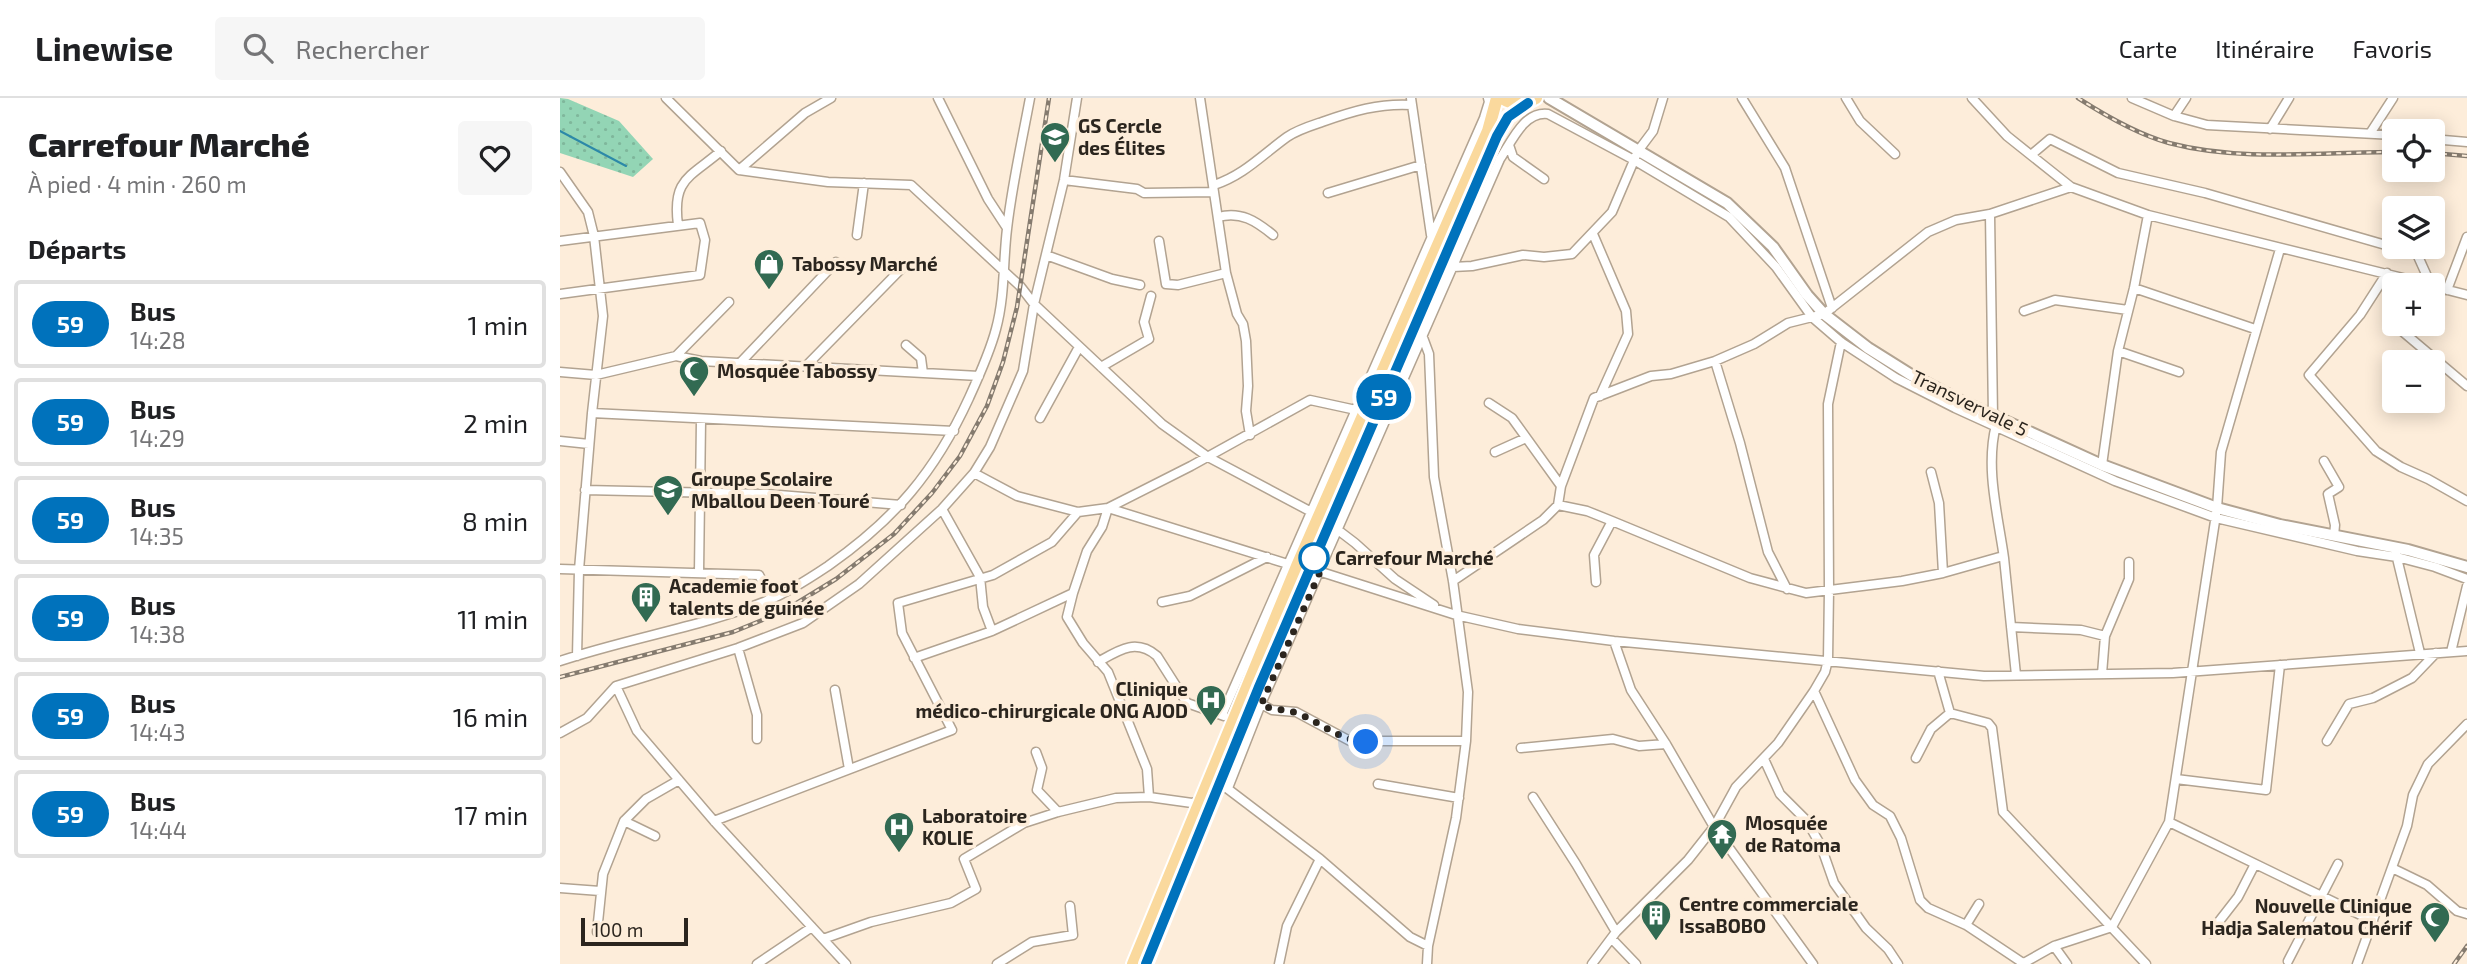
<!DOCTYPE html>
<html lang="fr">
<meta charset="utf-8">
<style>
:root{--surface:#fff;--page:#f6f6f6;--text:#202124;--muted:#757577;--line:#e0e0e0}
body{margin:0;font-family:"Exo 2",sans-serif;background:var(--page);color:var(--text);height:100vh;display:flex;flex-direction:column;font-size:26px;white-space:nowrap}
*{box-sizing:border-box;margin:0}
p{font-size:23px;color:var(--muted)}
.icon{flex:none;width:38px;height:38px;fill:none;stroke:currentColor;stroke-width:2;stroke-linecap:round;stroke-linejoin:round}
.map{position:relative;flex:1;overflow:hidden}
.sheet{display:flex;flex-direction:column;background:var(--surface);width:560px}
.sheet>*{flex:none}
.badge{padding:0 14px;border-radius:23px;font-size:24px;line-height:46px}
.tools{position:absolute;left:1822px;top:21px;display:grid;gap:14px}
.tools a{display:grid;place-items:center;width:63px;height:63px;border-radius:7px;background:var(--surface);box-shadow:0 4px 18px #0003;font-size:35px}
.scale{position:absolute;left:21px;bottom:18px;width:107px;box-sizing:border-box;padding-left:7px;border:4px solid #2b251e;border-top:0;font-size:19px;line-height:24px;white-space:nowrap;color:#2b251e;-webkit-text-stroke:5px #fdedda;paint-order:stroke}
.you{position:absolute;width:35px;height:35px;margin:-18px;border:5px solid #fff;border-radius:50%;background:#1a73e8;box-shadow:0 0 0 10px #1a73e833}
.map>.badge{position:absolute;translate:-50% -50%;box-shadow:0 0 0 4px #fff}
h2{padding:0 28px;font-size:26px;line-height:63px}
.round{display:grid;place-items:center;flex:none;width:74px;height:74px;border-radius:7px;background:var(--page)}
.head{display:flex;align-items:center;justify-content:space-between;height:119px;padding:0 28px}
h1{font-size:33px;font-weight:800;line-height:52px}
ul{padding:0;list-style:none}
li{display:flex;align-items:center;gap:21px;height:88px;margin:0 14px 10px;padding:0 14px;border:4px solid var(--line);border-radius:7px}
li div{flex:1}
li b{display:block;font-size:26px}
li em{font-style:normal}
li .badge{min-width:77px;font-weight:700;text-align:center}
header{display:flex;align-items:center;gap:42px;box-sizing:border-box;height:98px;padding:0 35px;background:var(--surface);border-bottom:2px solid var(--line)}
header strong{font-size:33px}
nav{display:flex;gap:38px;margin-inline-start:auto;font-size:24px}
.search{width:490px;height:63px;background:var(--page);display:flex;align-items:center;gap:18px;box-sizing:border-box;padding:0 24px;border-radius:7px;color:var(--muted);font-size:26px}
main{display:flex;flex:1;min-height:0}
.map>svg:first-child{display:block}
.grass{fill:url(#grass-dots)}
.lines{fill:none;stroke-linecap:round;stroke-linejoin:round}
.stream{stroke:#2c89a8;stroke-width:2}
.minor-casing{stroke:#b2a391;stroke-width:11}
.secondary-casing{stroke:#b2a391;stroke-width:14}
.primary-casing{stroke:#fff;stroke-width:16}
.minor{stroke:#fff;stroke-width:8}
.secondary{stroke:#fff;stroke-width:10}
.primary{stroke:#fad99d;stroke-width:12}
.rail-casing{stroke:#857b6f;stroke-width:4.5}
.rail{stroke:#fdedda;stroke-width:2;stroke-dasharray:5;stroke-linecap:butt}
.line-casing{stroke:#fff;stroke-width:16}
.line{stroke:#0072bc;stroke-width:10}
.walk{stroke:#2b251e;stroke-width:7;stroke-dasharray:0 12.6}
.stop-dot{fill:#fff;stroke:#0072bc;stroke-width:3.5}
.labels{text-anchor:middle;stroke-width:7;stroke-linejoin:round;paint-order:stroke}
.poi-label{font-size:19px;font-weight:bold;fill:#2b251e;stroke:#fdedda;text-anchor:start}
.street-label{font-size:19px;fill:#2b251e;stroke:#fdedda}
.stop-label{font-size:19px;font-weight:bold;fill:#2b251e;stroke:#fdedda;text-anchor:start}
</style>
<header>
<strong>Linewise</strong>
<div class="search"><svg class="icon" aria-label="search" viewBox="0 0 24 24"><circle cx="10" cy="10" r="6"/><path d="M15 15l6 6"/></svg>Rechercher</div>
<nav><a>Carte</a><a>Itinéraire</a><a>Favoris</a></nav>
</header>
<main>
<section class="sheet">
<div class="head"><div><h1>Carrefour Marché</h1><p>À pied · 4 min · 260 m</p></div><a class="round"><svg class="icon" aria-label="heart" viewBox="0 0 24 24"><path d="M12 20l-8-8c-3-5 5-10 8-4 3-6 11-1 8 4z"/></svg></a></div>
<h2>Départs</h2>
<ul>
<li><span class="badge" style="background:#0072bc;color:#fff">59</span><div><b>Bus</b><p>14:28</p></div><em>1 min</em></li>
<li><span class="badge" style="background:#0072bc;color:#fff">59</span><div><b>Bus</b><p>14:29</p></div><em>2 min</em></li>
<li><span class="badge" style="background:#0072bc;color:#fff">59</span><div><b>Bus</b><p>14:35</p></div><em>8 min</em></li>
<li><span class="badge" style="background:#0072bc;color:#fff">59</span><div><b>Bus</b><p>14:38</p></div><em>11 min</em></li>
<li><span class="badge" style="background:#0072bc;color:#fff">59</span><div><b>Bus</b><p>14:43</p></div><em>16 min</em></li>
<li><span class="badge" style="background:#0072bc;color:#fff">59</span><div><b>Bus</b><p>14:44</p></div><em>17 min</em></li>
</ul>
</section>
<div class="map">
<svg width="1907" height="866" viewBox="0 0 1907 866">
<defs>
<pattern id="grass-dots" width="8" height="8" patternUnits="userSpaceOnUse" patternTransform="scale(1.75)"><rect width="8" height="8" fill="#93d5b5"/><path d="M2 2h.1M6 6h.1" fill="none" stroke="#7fb79b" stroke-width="1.8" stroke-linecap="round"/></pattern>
</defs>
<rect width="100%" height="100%" fill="#fdedda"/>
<path class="grass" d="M0,0L8,1L59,23L93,61L73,79L0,55Z"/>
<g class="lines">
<path class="stream" d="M0,33L66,68"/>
<g class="minor-casing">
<path id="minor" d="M106,0L179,72L268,84L351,87L460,188L474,206L602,326L648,359L759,418
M378,0L428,101L447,130
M640,0L666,175L677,216L683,226L686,243L688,288L686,313L690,337
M851,0L871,137
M1182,0L1225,70L1272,210
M1286,0L1300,23L1335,56
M1412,0L1447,38L1511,89L1588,117L1871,187
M1572,0L1614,18L1647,27L1834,37
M1614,18L1626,0
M1710,31L1729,0
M1811,34L1833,0
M1872,41L1907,44
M949,47L953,59L984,81
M1471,57L1490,41L1558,75L1645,95L1857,156L1871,187
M179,72L245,15L271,0
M0,74L28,114L34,138L43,218L32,315L19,472L17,558
M504,82L577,91L584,95L654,94
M654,87C684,77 702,57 727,39C737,32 750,28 762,24C793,13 819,5 852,7
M768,95L861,67
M1430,116L1433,318
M658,119C681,113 696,123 713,137
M118,127C112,81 129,80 161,53
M1033,136L1066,213L1068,236L1040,298
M297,137L304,85
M0,143L140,125L145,142L140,177L0,196
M599,143L606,186L618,187L666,175
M486,157L552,181L580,187
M893,169L912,168L963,157L984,159L1012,156L1052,114L1078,53L1093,33L1103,0
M1827,175L1800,217L1749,277L1816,353L1841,369L1868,381L1907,403
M1872,188L1907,197
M1574,190L1695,231
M1887,192L1907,139
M1464,213L1495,202L1568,212
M1836,228L1907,288
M862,237L869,256L874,379L893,483L908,594L906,643L896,720L868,848L867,866
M346,247L361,260L363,275
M1558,253L1619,274
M116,258L141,263L419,278
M1155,263L1180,345L1208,454L1227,491
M180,265L276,164
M246,268L342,170
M541,269L589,241L584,224L591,198
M0,274L36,277L116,258L169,204
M929,305L952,320L1001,388
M32,315L394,333
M480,320L519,249
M1436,327C1425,370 1438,417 1444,460C1448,499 1452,538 1456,577
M0,343L29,346
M935,354L966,340
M1764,363L1779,389L1768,396L1775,427L1774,438
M1542,367L1558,253L1574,190L1588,117
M1371,374L1379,405L1383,475
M414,375L457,398L518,414L548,410L631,368L750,302L796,312
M25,392L207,396L341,407
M998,407L1001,388L1034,300L1091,278L1111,276L1155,263L1194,246L1228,225L1264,216L1368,134L1396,122L1430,116L1511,89
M382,411L420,479L423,509L432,533
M774,429L795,445L835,481L874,507
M1836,456L1860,555
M0,471L199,477L212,501
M755,472L896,517L958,531L1054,543L1424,578L1613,575L1907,553
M139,475L141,322
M893,483L983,422L998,407L1027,413L1052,423L1190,480L1246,495L1342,483L1383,475L1443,458
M1036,484L1034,457L1052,423
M513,495L507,519L523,545L548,574L587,671L589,699
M602,504L630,498L707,459
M1451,529L1521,532L1545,538L1542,576
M1545,538L1569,481V464
M1054,543L1071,592L1106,646L1154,729L1253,866
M178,550L197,617V641
M1891,554L1907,488
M354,560L432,533L513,495L527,453L542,429L548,410L731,467
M0,563C69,540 141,529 209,502C229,494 250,480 268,468C335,421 375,374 409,300C419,278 430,254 436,231C445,198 443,164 447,131C452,87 462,43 470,0
M538,564C559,552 576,540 597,558L627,605L664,618
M56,588L77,633L154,723L286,866
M275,592L289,671
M1254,593L1295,682L1313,707L1330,718L1341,740L1360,802L1368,810L1406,827L1463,865
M701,606L712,612L736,614L790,643H906
M1390,615L1428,625L1432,630L1443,714L1586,866
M662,617L924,20L929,4L928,0
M0,635L27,620L56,588L178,550L243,525L299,486L382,411L414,375L430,349L463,273L474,206L504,82L517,0
M1767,643L1789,606L1813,600L1852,580L1876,555
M961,650L1053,641L1079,648L1106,646
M476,654L482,670L477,692L498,714
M1356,660L1371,631L1390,615L1378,573
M1204,661L1220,696L1247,723L1261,748L1274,785L1306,830L1328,851L1338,866
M1616,681L1706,692L1720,567
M818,686L899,700
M664,688L760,761L850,839L868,848
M668,690L701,606L940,61C952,43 964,13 988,16L1074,62L1169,119L1216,169L1252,219L1281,244L1336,280L1395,310L1555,383L1656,420L1797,453L1837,459L1875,469L1907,481
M973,699L1016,766L1056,834
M154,723L392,632L342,535L338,505L433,477L492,444L518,414
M1609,724L1813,823
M95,738L64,723L86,701L119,682
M1832,770L1867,787L1897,813L1907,816
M0,790L40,793
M1406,827L1419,806
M37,834L43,776L64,723
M1650,835L1678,799L1695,766
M263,841L311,824L391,805L416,791L404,761L464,725L498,714L556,700L589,699L632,705L639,703
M1052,841L1076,866
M1494,848L1507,866
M1728,863L1778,766
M197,866L252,829
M437,866L472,844L513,837L510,808
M719,866L727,828L760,761
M1032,866L1056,834L1128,762L1154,729L1176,689L1218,645L1254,593L1265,574L1268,562L1269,492L1268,306L1281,244
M1462,866L1494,848L1552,829L1609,724L1657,410L1661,354L1720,151
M1797,866L1847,728L1853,697L1868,666L1907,626"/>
</g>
<g class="secondary-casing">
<path id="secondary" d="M989,0L1167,105L1213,149L1247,197L1264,216L1308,250L1351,277L1399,302L1542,367L1657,410L1720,427L1848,452L1907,469"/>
</g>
<g class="primary-casing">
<path id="primary" d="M942,0C954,8 965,7 976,0
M573,866L737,468L928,33L937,0
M586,866L658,685L937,38L948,19L968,5"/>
</g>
<use href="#minor" class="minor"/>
<use href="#secondary" class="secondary"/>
<use href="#primary" class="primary"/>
<g class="rail-casing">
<path id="rail" d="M1518,0C1546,18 1577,36 1609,45C1681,64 1760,54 1834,54
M1872,55L1907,58
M0,579L173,534L222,514L276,481L334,436L372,395L400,358L427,308L443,264L457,209L489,0
M1894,866L1907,848"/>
</g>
<use href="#rail" class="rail"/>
</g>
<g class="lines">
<g class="line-casing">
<path id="line" d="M586,866L699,589L937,38L948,19L968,5"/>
</g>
<use href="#line" class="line"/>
<path class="walk" d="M754,460L749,470L760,474L701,607C713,612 727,611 739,616C763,626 779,642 806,644"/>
</g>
<defs>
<g id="school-pin" transform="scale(1.575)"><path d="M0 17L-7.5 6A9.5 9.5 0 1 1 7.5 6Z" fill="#326a52" stroke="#fdedda"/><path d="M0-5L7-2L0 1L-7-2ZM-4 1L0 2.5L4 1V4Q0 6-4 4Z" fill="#fff"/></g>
<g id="shop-pin" transform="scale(1.575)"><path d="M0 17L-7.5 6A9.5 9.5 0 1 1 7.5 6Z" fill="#326a52" stroke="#fdedda"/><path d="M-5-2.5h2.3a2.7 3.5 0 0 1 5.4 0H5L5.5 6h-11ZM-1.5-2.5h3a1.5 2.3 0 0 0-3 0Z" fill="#fff"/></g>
<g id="mosque-pin" transform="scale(1.575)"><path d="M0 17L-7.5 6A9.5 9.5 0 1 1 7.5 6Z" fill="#326a52" stroke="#fdedda"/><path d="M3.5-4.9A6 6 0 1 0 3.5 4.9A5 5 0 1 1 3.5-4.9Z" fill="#fff"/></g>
<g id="building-pin" transform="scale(1.575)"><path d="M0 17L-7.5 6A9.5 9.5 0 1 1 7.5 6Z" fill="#326a52" stroke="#fdedda"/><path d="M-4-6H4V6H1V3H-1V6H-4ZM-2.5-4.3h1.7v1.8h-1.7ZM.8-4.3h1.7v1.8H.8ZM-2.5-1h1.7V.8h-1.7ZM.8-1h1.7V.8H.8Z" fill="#fff"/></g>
<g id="hospital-pin" transform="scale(1.575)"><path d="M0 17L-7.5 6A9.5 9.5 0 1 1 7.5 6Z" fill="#326a52" stroke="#fdedda"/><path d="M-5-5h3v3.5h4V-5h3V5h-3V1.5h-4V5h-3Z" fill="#fff"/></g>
<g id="temple-pin" transform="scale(1.575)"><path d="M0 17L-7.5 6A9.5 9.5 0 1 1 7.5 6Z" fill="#326a52" stroke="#fdedda"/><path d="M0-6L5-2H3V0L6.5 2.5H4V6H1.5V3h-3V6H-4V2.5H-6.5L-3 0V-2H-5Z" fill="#fff"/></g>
</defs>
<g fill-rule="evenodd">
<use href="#school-pin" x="495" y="39"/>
<use href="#shop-pin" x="209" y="166"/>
<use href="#mosque-pin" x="134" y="273"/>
<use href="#school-pin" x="108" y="392"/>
<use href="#building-pin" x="86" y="499"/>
<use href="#hospital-pin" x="651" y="602"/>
<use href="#hospital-pin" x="339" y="729"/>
<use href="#temple-pin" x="1162" y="736"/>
<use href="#building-pin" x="1096" y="817"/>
<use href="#mosque-pin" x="1875" y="819"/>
</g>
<circle class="stop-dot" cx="754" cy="460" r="14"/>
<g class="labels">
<g class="poi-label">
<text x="518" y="35">GS Cercle<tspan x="518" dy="22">des Élites</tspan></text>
<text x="232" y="173">Tabossy Marché</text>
<text x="157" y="280">Mosquée Tabossy</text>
<text x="131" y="388">Groupe Scolaire<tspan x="131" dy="22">Mballou Deen Touré</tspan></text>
<text x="109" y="495">Academie foot<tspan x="109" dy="22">talents de guinée</tspan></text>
<text x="628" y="598" text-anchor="end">Clinique<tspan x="628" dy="22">médico-chirurgicale ONG AJOD</tspan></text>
<text x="362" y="725">Laboratoire<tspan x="362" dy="22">KOLIE</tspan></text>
<text x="1185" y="732">Mosquée<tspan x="1185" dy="22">de Ratoma</tspan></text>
<text x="1119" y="813">Centre commerciale<tspan x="1119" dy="22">IssaBOBO</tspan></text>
<text x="1852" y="815" text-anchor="end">Nouvelle Clinique<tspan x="1852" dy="22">Hadja Salematou Chérif</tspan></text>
</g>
<g class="street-label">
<text transform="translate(1410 305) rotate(26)" y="7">Transvervale 5</text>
</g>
<g class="stop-label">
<text x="775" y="467">Carrefour Marché</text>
</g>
</g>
</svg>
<div class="tools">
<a><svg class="icon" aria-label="locate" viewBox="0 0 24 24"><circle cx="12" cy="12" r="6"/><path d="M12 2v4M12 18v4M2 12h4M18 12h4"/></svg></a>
<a><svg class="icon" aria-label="layers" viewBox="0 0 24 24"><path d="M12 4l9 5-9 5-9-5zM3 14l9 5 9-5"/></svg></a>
<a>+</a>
<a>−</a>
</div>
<div class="scale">100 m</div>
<div class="you" style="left:806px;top:644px"></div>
<b class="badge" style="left:824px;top:299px;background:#0072bc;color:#fff">59</b>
</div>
</main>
